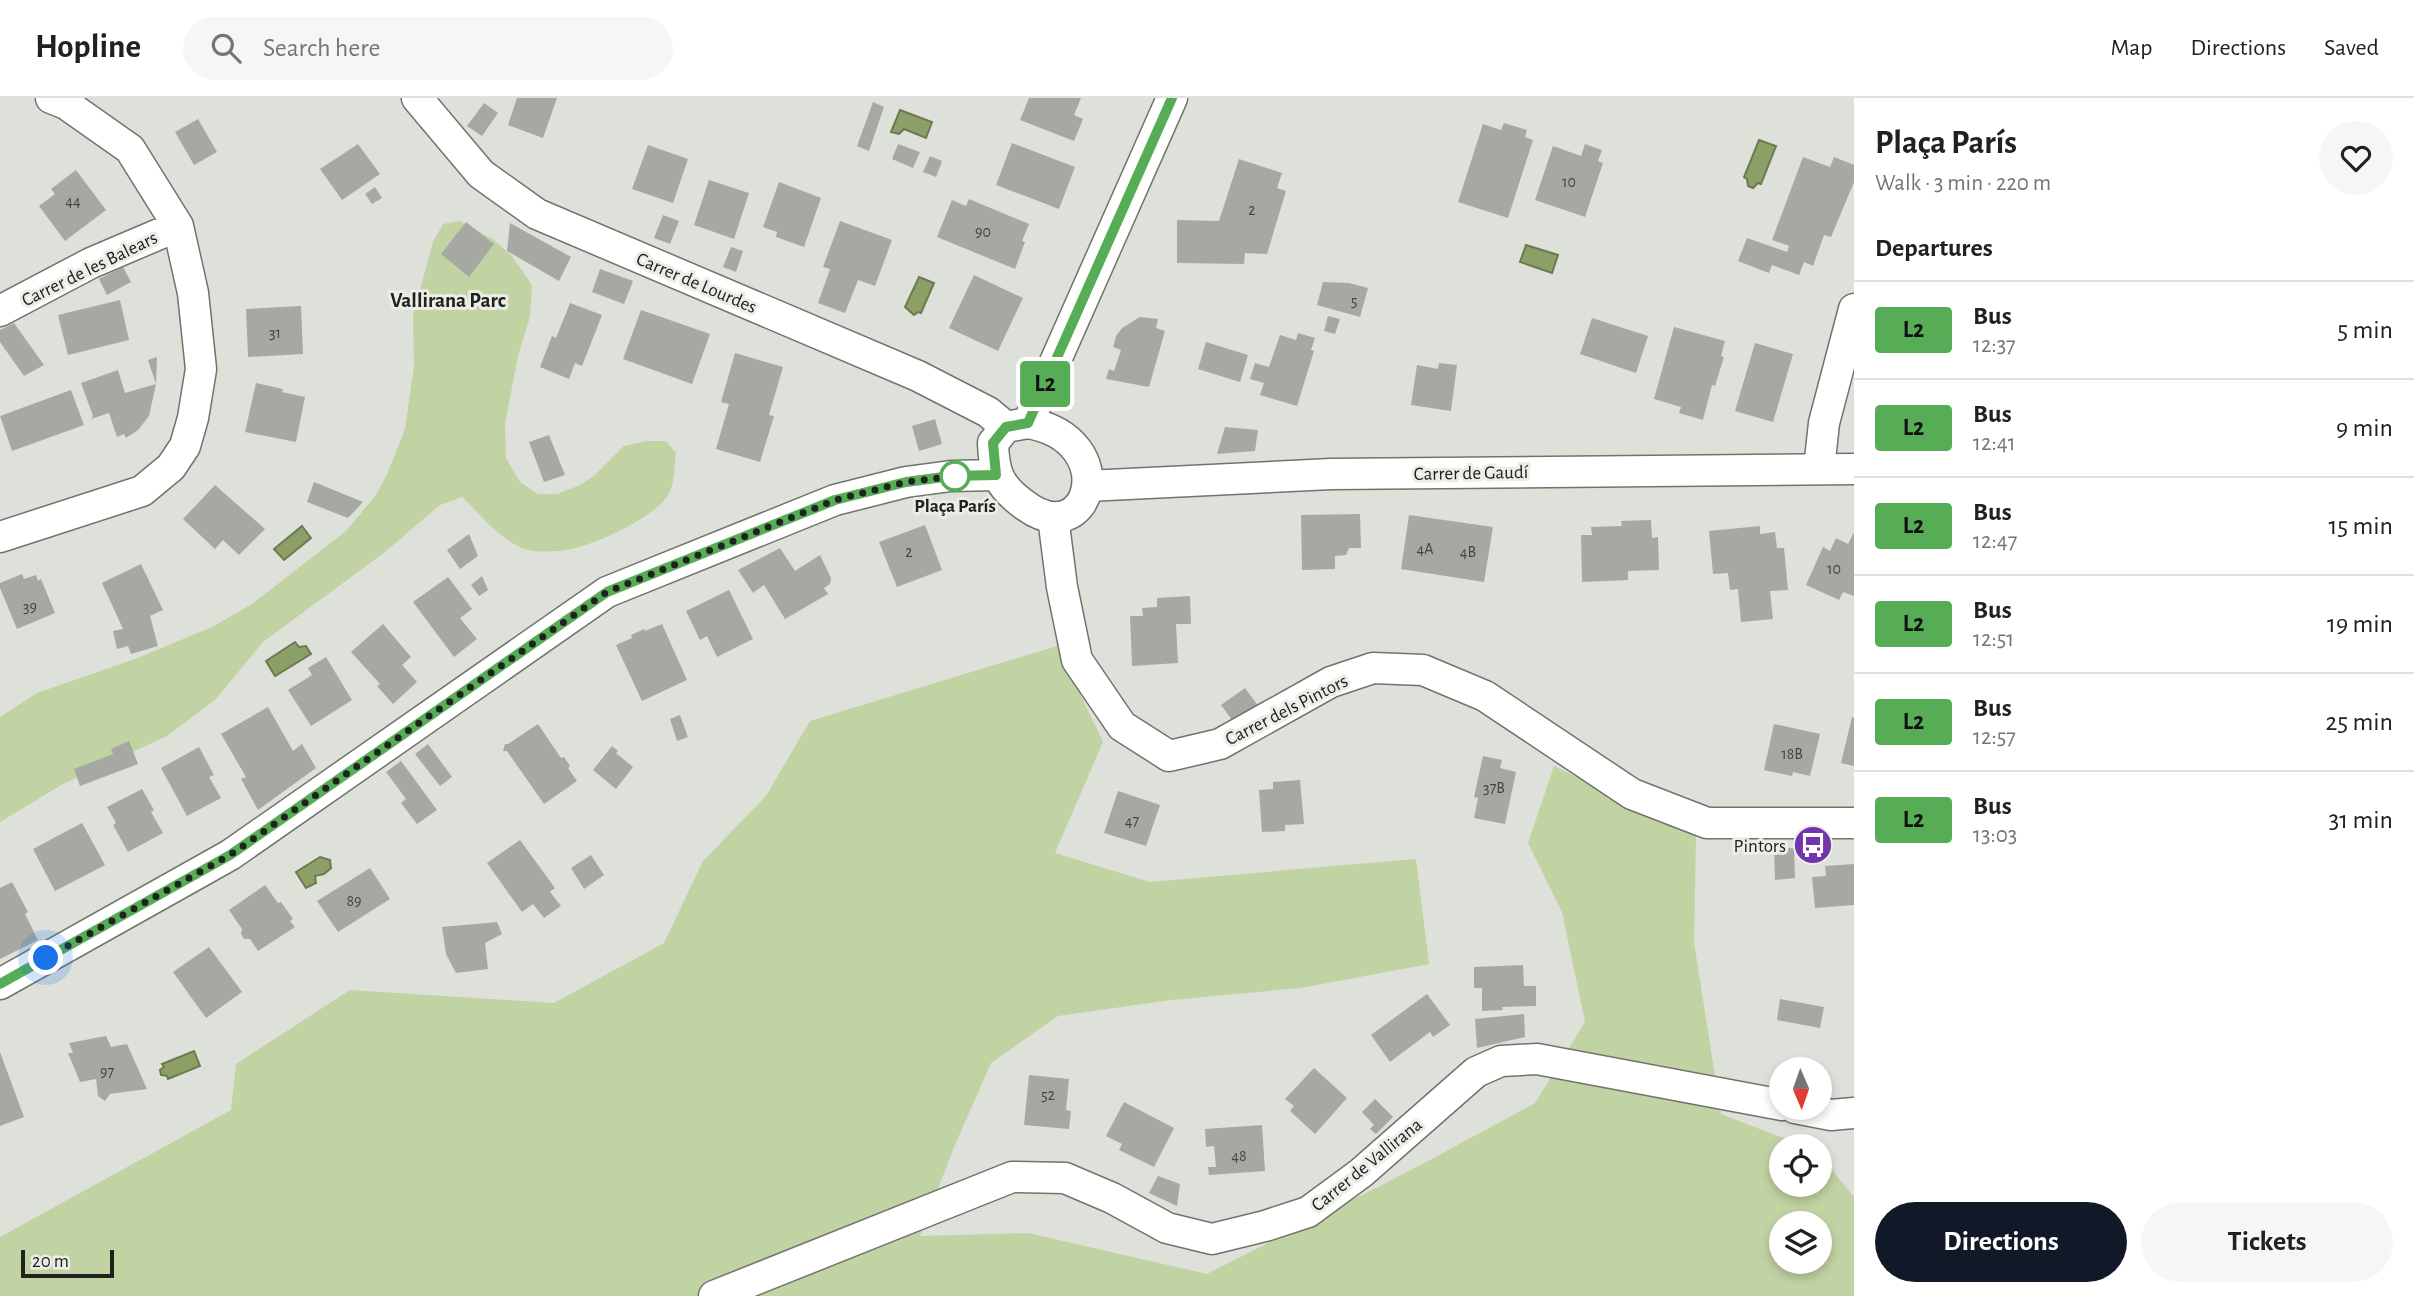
<!DOCTYPE html>
<meta charset="utf-8">
<style>
:root{--surface:#fff;--page:#f6f6f6;--text:#202124;--muted:#757577;--line:#e0e0e0;--accent:#111827}
body{margin:0;font-family:"Alegreya Sans",sans-serif;background:var(--page);color:var(--text);height:100vh;display:flex;flex-direction:column;font-size:26px;white-space:nowrap}
*{box-sizing:border-box;margin:0}
p{font-size:23px;color:var(--muted)}
.icon{flex:none;width:38px;height:38px;fill:none;stroke:currentColor;stroke-width:2;stroke-linecap:round;stroke-linejoin:round}
.map{position:relative;flex:1;overflow:hidden}
.side{display:flex;flex-direction:column;background:var(--surface);width:560px}
.side>*{flex:none}
.badge{padding:0 14px;border-radius:5px;font-size:24px;line-height:46px}
.needle{width:46px;rotate:178deg}
.fabs{position:absolute;left:1769px;top:959px;display:grid;gap:14px}
.fabs a{display:grid;place-items:center;width:63px;height:63px;border-radius:50%;background:var(--surface);box-shadow:0 4px 10px #0003;font-size:35px}
.scale{position:absolute;left:21px;bottom:18px;width:93px;box-sizing:border-box;padding-left:7px;border:4px solid #212220;border-top:0;font-size:19px;line-height:24px;white-space:nowrap;color:#212220;-webkit-text-stroke:5px #ebeee7;paint-order:stroke}
.you{position:absolute;width:35px;height:35px;margin:-18px;border:5px solid #fff;border-radius:50%;background:#1a73e8;box-shadow:0 0 0 10px #1a73e833}
.map>.badge{position:absolute;translate:-50% -50%;box-shadow:0 0 0 4px #fff}
h2{padding:0 21px;font-size:26px;line-height:63px}
.round{display:grid;place-items:center;flex:none;width:74px;height:74px;border-radius:37px;background:var(--page)}
.head{display:flex;align-items:center;justify-content:space-between;height:119px;padding:0 21px}
h1{font-size:33px;font-weight:600;line-height:52px}
.button{display:flex;gap:14px;margin-top:auto;padding:14px 21px}
.button a{flex:1;height:80px;border-radius:42px;background:var(--accent);color:#fff;font-size:28px;font-weight:600;line-height:80px;text-align:center}
.button a+a{background:var(--page);color:var(--text)}
ul{padding:0;list-style:none}
li{display:flex;align-items:center;gap:21px;height:98px;padding:0 21px;border-top:2px solid var(--line)}
li div{flex:1}
li b{display:block;font-size:26px}
li em{font-style:normal}
li .badge{min-width:77px;font-weight:700;text-align:center}
header{display:flex;align-items:center;gap:42px;box-sizing:border-box;height:98px;padding:0 35px;background:var(--surface);border-bottom:2px solid var(--line)}
header strong{font-size:33px}
nav{display:flex;gap:38px;margin-inline-start:auto;font-size:24px}
.search{width:490px;height:63px;background:var(--page);display:flex;align-items:center;gap:18px;box-sizing:border-box;padding:0 24px;border-radius:38px;color:var(--muted);font-size:26px}
main{display:flex;flex:1;min-height:0}
.map>svg:first-child{display:block}
.green{fill:#c1d2a3;fill-rule:evenodd}
.water{fill:#8c9f66;stroke:#6c7a51;stroke-width:2}
.building{fill:#a6a9a2}
.lines{fill:none;stroke-linecap:round;stroke-linejoin:round}
.street-casing{stroke:#71736d;stroke-width:33}
.street{stroke:#fff;stroke-width:30}
.line-casing{stroke:#fff;stroke-width:16}
.line{stroke:#56ad56;stroke-width:10}
.walk{stroke:#212220;stroke-width:7;stroke-dasharray:0 12.6}
.stop-dot{fill:#fff;stroke:#56ad56;stroke-width:3.5}
.labels{text-anchor:middle;stroke-width:6;stroke-linejoin:round;paint-order:stroke}
.number-label{font-size:16px;fill:#424440}
.street-label{font-size:19px;fill:#212220;stroke:#ebeee7}
.stop-label{font-size:19px;font-weight:bold;fill:#212220;stroke:#ebeee7}
.poi-label{font-size:19px;fill:#212220;stroke:#ebeee7;text-anchor:end}
.neighbourhood-label{font-size:21px;font-weight:bold;fill:#212220;stroke:#ebeee7}
</style>
<header>
<strong>Hopline</strong>
<div class="search"><svg class="icon" aria-label="search" viewBox="0 0 24 24"><circle cx="10" cy="10" r="6"/><path d="M15 15l6 6"/></svg>Search here</div>
<nav><a>Map</a><a>Directions</a><a>Saved</a></nav>
</header>
<main>
<div class="map">
<svg width="1854" height="1198" viewBox="0 0 1854 1198">
<rect width="100%" height="100%" fill="#dee1da"/>
<path class="green" d="M460,123L494,142L512,158L532,187L530,219L518,258L505,326L506,360L520,384L538,396H557L580,387L594,378L624,348L647,343H666L676,355C674,368 675,386 668,397C658,417 598,445 576,450C567,453 538,455 528,452C501,444 482,418 462,399L440,407L385,454L263,544L216,601L167,638L63,686L0,724V619L37,595L135,561L212,529L252,506L346,433L376,397L387,376L405,331L414,268L413,218L433,144L443,126Z
M1057,548L1103,644L1055,755L1150,784L1416,761L1429,866L1301,890L1171,902L1058,918L991,965L954,1049L920,1138L1028,1135L1207,1176L1415,1070L1535,1005L1585,924L1562,814L1528,745L1554,668L1696,738L1694,844L1721,1016L1804,1048H1782V1087H1820V1057L1854,1099V1198H0V1139L231,1012L236,966L350,892L554,905L664,845L703,763L766,698L810,623ZM1782,1125H1820V1164H1782Z"/>
<path class="water" d="M900,12L932,24L926,40L904,31L899,36L891,34Z
M1759,42L1776,48L1761,86L1758,85L1753,90L1748,88L1747,81L1744,79Z
M1526,147L1558,157L1552,175L1520,164Z
M919,179L934,185L921,215L918,214L914,217L905,209Z
M302,428L311,440L284,462L274,451Z
M295,544L299,549L306,548L311,556L275,578L266,563Z
M320,759L330,762L331,770L324,776L315,778L316,785L306,790L296,774Z
M194,953L200,968L168,981L167,978L161,977L160,972L164,969L162,966Z"/>
<path class="building" d="M517,0H557L543,40L508,27Z
M1029,0H1081L1074,17L1083,21L1074,43L1020,22Z
M873,4L884,9L869,53L857,48Z
M484,5L498,15L482,38L467,28Z
M198,21L217,54L194,67L175,34Z
M1504,25L1527,32L1525,39L1533,42L1508,120L1458,104L1483,26L1501,32Z
M1012,45L1075,69L1059,111L996,87Z
M358,46L380,76L342,102L320,71Z
M898,46L920,54L913,70L892,61Z
M1585,46L1602,52L1598,63L1603,65L1585,119L1535,102L1553,48L1581,58Z
M648,47L688,61L673,105L632,91Z
M930,58L942,63L936,79L923,74Z
M1803,59L1830,69L1834,59L1854,67V84L1831,139L1824,137L1813,168L1804,164L1799,177L1772,167L1769,175L1738,163L1747,140L1787,154L1789,148L1772,142Z
M1239,61L1282,75L1277,90L1286,93L1267,156L1245,155L1244,166L1177,165V122L1219,123Z
M76,72L106,112L65,143L39,108L55,96L51,91Z
M709,82L749,95L734,141L694,127Z
M779,84L821,100L804,149L776,139L777,134L763,129Z
M375,89L382,100L372,106L365,96Z
M969,101L1029,126L1022,143L1025,144L1015,171L937,139L952,102L966,108Z
M663,117L679,123L670,146L654,140Z
M840,123L892,142L875,188L858,182L845,215L818,205L830,171L823,169Z
M466,124L494,146L469,179L441,156Z
M510,125L571,159L559,183L507,153Z
M731,149L743,153L736,174L723,169Z
M123,169L131,184L107,197L99,181Z
M600,171L633,183L624,206L592,194Z
M974,177L1023,200L998,253L949,230Z
M1323,184L1349,185L1368,190L1360,219L1317,207Z
M120,202L129,242L68,257L58,217Z
M570,205L602,217L582,268L575,265L569,281L540,269L552,238L556,240Z
M301,208L303,256L248,259L246,211Z
M641,212L710,236L692,286L623,261Z
M1328,218L1340,221L1335,236L1324,233Z
M1140,219L1158,221L1156,230L1165,233L1149,289L1106,281L1109,271L1114,273L1121,252L1113,249L1116,238L1122,230Z
M1592,220L1648,238L1636,275L1580,256Z
M14,225L44,267L24,278L0,244V232Z
M1674,229L1725,243L1721,258L1724,259L1715,288L1712,287L1703,322L1679,315L1681,309L1654,301Z
M1298,235L1315,240L1311,252L1314,253L1297,308L1260,297L1264,285L1250,281L1255,265L1269,269L1280,237L1296,242Z
M1206,244L1248,257L1240,284L1198,271Z
M1755,245L1793,256L1773,324L1735,313Z
M735,255L783,269L769,317L774,318L760,364L716,351L729,306L721,304Z
M157,259L156,286L148,262Z
M1439,265L1457,267L1451,313L1411,307L1417,267L1438,271Z
M118,272L125,295L156,286L149,318L138,332L126,340L124,336L117,339L109,315L91,321L93,318L81,285Z
M256,285L283,291L282,294L305,299L296,344L245,334Z
M71,292L84,327L12,353L0,318Z
M935,321L942,346L919,353L912,328Z
M1225,329L1258,332L1255,353L1217,356Z
M549,337L565,377L544,384L529,344Z
M314,384L363,404L348,420L307,404Z
M215,387L265,431L239,457L223,442L215,451L183,421Z
M1360,416L1361,450H1349L1346,457L1335,458V471L1302,472L1301,417Z
M1409,417L1493,429L1484,484L1401,471Z
M1651,422L1652,440L1658,439L1659,472L1628,473V482L1582,484L1581,437H1592L1591,429L1622,428L1621,423Z
M925,427L942,472L897,489L879,444Z
M1760,428V436L1775,434L1777,450H1784L1788,492L1770,493L1773,521L1741,524L1738,491L1730,492L1728,475L1713,476L1709,433Z
M1854,434V498L1843,494L1839,502L1806,487L1823,449L1830,453L1836,440L1848,446Z
M469,436L478,458L460,471L447,452Z
M780,450L795,473L820,457L831,480L830,486L824,490L828,496L785,521L764,487L753,495L738,472Z
M141,466L163,512L150,518L158,548L131,556L128,548L117,551L113,533L123,531L102,485Z
M22,476L24,481L36,477L38,483L41,481L55,515L17,531L0,490V485Z
M482,478L488,492L479,498L471,487Z
M448,479L472,511L460,520L477,541L454,559L413,504Z
M729,492L753,541L717,559L707,538L700,542L686,513Z
M1190,498L1191,526H1176L1178,565L1132,568L1130,518H1143L1142,510L1157,509V500Z
M383,526L411,559L402,567L417,584L393,606L377,588L380,586L351,554Z
M662,526L687,582L642,603L616,547L632,540L631,537L644,531L645,533Z
M326,559L352,602L311,628L288,592L312,577L308,570Z
M1245,590L1259,609L1235,626L1221,607Z
M268,609L293,653L302,646L316,670L258,712L241,681L246,679L221,636Z
M680,617L688,639L677,643L670,621Z
M1852,619L1854,620V668L1841,665Z
M538,626L561,660L564,659L570,668L568,670L577,683L544,706L507,653H503L505,646H508Z
M1774,626L1820,636L1810,678L1793,674L1792,678L1764,672Z
M129,643L138,666L80,688L74,671L113,656L111,651Z
M428,646L452,679L440,688L415,656Z
M612,648L618,653L616,655L633,669L616,691L593,672Z
M199,649L214,677L209,679L221,700L187,718L161,670Z
M1483,658L1502,662L1500,670L1516,674L1505,726L1474,720L1478,700L1474,699Z
M401,663L437,712L417,726L401,705L406,701L386,674Z
M1300,682L1304,726L1285,727V733L1262,734L1259,692L1273,691V684Z
M142,691L154,712L151,714L163,735L128,754L113,727L116,725L107,709Z
M1118,693L1160,707L1146,748L1104,735Z
M82,725L105,767L55,793L33,751Z
M520,742L555,790L550,794L561,808L544,820L533,806L522,814L487,765Z
M1794,750L1795,780L1775,782L1774,751Z
M591,757L604,777L584,791L571,770Z
M1854,766V807L1815,810L1812,779L1826,778L1825,768Z
M370,770L390,801L338,834L317,803Z
M12,784L28,814L25,816L38,842L0,861V790Z
M265,787L278,805L281,804L293,821L290,823L295,829L258,853L250,841H244L241,836L242,831L229,812Z
M497,824L502,836L485,845L488,871L456,875L446,856L442,829Z
M209,849L242,894L206,920L173,874Z
M1523,867L1524,888H1536V908L1502,909L1503,912L1482,913V890H1474V869Z
M1427,896L1450,927L1433,939L1430,934L1390,964L1371,937Z
M1780,901L1824,909L1820,930L1777,922Z
M1524,916L1525,939L1477,950L1475,921Z
M106,938L111,949L127,946L147,991L110,996L105,1003L98,998L96,981L80,984L68,955H73L69,945Z
M0,954L24,1019L0,1028Z
M1314,970L1347,1000L1315,1036L1290,1013L1294,1008L1285,1001Z
M1029,977L1069,981L1066,1012L1071,1013L1069,1031L1024,1027Z
M1375,1001L1393,1019L1376,1036L1370,1031L1374,1027L1362,1014Z
M1124,1004L1174,1030L1154,1069L1119,1052L1122,1046L1106,1038Z
M1262,1027L1265,1073L1209,1077L1208,1069H1216L1214,1048L1206,1049L1205,1031Z
M1158,1078L1180,1086L1177,1108L1149,1095Z"/>
<g class="lines">
<g class="street-casing">
<path id="street" d="M417,0L481,76L537,116L918,278L988,314L1006,329
M0,213L91,165L178,128
M1028,325L1172,0
M1028,325C1124,342 1090,459 1022,405C998,387 994,374 993,345L1006,329Z
M1819,371L1824,325L1854,211
M1087,388L1331,376L1854,371
M1053,419L1062,489L1077,562L1122,628L1169,658L1220,646L1331,584L1373,570L1423,572L1485,598L1632,696L1707,725H1854
M0,439L142,393L171,369L185,348L193,320L201,271L193,195L178,128L130,51L66,6L51,0
M0,886L230,757L607,494L835,402L906,384L951,378L996,377
M1795,1010L1831,1017L1854,1015
M714,1198L1012,1079L1065,1080L1112,1100L1167,1130L1212,1141L1265,1128L1308,1114L1361,1075L1476,974L1501,963L1537,961L1782,1007"/>
</g>
<use href="#street" class="street"/>
</g>
<g class="lines">
<g class="line-casing">
<path id="line" d="M0,886L230,757L607,494L835,402L906,384L951,378L996,377L993,345L1006,329L1028,325L1172,0"/>
</g>
<use href="#line" class="line"/>
<path class="walk" d="M46,860L230,757L607,494L835,402L906,384L955,378"/>
</g>
<defs>
<g id="bus-disc" transform="scale(2.0125)"><circle r="9.5" fill="#7235ab" stroke="#ebeee7"/><path d="M-5-6H5V4H4V6H2V4H-2V6H-4V4H-5ZM-3.5-4V0h7V-4ZM-3.5 1.2v1.5H-2V1.2ZM2 1.2v1.5H3.5V1.2Z" fill="#fff"/></g>
</defs>
<g fill-rule="evenodd">
<use href="#bus-disc" x="1813" y="747"/>
</g>
<circle class="stop-dot" cx="955" cy="378" r="14"/>
<g class="labels">
<g class="number-label">
<text x="1569" y="89">10</text>
<text x="73" y="108">44</text>
<text x="1252" y="117">2</text>
<text x="983" y="139">90</text>
<text x="1354" y="208">5</text>
<text x="275" y="240">31</text>
<text x="1425" y="456">4A</text>
<text x="909" y="459">2</text>
<text x="1468" y="459">4B</text>
<text x="1834" y="476">10</text>
<text x="30" y="514">39</text>
<text x="1792" y="661">18B</text>
<text x="1494" y="695">37B</text>
<text x="1132" y="728">47</text>
<text x="354" y="808">89</text>
<text x="107" y="979">97</text>
<text x="1048" y="1002">52</text>
<text x="1239" y="1063">48</text>
</g>
<g class="street-label">
<text transform="translate(89 170) rotate(-26)" y="7">Carrer de les Balears</text>
<text transform="translate(697 184) rotate(23)" y="7">Carrer de Lourdes</text>
<text transform="translate(1471 374) rotate(-1)" y="7">Carrer de Gaudí</text>
<text transform="translate(1286 611) rotate(-27)" y="7">Carrer dels Pintors</text>
<text transform="translate(1366 1066) rotate(-39)" y="7">Carrer de Vallirana</text>
</g>
<g class="stop-label">
<text x="955" y="414">Plaça París</text>
</g>
<g class="poi-label">
<text x="1786" y="754">Pintors</text>
</g>
<g class="neighbourhood-label">
<text x="448" y="209">Vallirana Parc</text>
</g>
</g>
</svg>
<div class="fabs">
<a><svg class="needle" viewBox="-14 -14 28 28"><path d="M0-13l5 13h-10z" fill="#e53935"/><path d="M0 13l5-13h-10z" fill="#757577"/></svg></a>
<a><svg class="icon" aria-label="locate" viewBox="0 0 24 24"><circle cx="12" cy="12" r="6"/><path d="M12 2v4M12 18v4M2 12h4M18 12h4"/></svg></a>
<a><svg class="icon" aria-label="layers" viewBox="0 0 24 24"><path d="M12 4l9 5-9 5-9-5zM3 14l9 5 9-5"/></svg></a>
</div>
<div class="scale">20 m</div>
<div class="you" style="left:46px;top:860px"></div>
<b class="badge" style="left:1045px;top:286px;background:#56ad56;color:#111">L2</b>
</div>
<section class="side">
<div class="head"><div><h1>Plaça París</h1><p>Walk · 3 min · 220 m</p></div><a class="round"><svg class="icon" aria-label="heart" viewBox="0 0 24 24"><path d="M12 20l-8-8c-3-5 5-10 8-4 3-6 11-1 8 4z"/></svg></a></div>
<h2>Departures</h2>
<ul>
<li><span class="badge" style="background:#56ad56;color:#111">L2</span><div><b>Bus</b><p>12:37</p></div><em>5 min</em></li>
<li><span class="badge" style="background:#56ad56;color:#111">L2</span><div><b>Bus</b><p>12:41</p></div><em>9 min</em></li>
<li><span class="badge" style="background:#56ad56;color:#111">L2</span><div><b>Bus</b><p>12:47</p></div><em>15 min</em></li>
<li><span class="badge" style="background:#56ad56;color:#111">L2</span><div><b>Bus</b><p>12:51</p></div><em>19 min</em></li>
<li><span class="badge" style="background:#56ad56;color:#111">L2</span><div><b>Bus</b><p>12:57</p></div><em>25 min</em></li>
<li><span class="badge" style="background:#56ad56;color:#111">L2</span><div><b>Bus</b><p>13:03</p></div><em>31 min</em></li>
</ul>
<div class="button"><a>Directions</a><a>Tickets</a></div>
</section>
</main>
